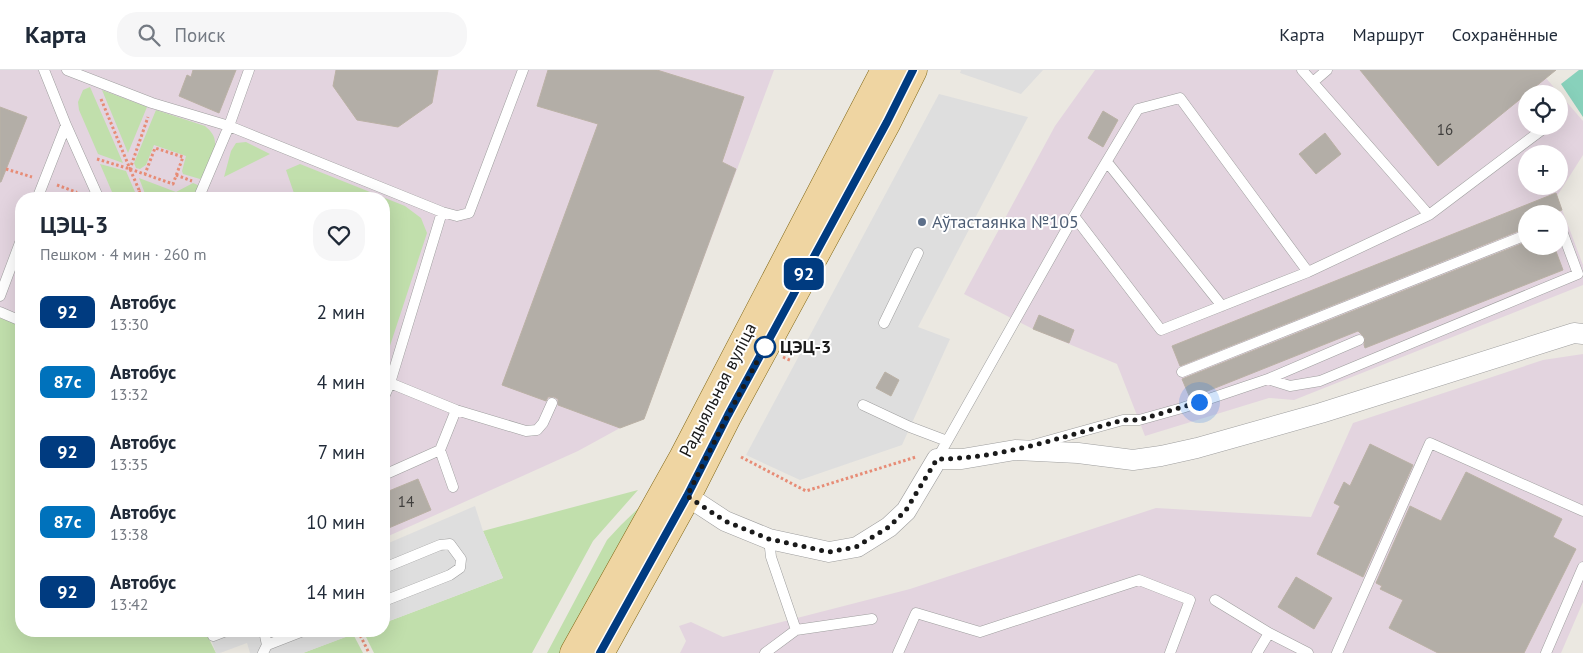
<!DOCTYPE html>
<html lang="ru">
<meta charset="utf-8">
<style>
:root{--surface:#fff;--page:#f6f6f7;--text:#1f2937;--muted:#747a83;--line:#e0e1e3}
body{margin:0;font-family:"PT Sans",sans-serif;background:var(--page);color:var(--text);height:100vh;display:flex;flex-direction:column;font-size:19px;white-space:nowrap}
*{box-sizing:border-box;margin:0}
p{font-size:16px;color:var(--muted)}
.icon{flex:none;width:28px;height:28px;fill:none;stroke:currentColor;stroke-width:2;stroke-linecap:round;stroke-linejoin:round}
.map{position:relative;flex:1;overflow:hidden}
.sheet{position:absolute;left:15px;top:122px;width:375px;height:445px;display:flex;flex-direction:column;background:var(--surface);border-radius:20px;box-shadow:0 5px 20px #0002}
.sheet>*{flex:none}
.badge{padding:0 10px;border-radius:8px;font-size:18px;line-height:32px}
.tools{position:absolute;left:1518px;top:15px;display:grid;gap:10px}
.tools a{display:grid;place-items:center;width:50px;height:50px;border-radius:50%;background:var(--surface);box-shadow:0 5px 20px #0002;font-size:25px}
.you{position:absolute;width:25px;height:25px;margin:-12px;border:4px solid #fff;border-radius:50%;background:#1a73e8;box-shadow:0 0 0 8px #1a73e833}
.map>.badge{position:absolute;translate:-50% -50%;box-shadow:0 0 0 2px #fff}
.round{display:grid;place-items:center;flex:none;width:52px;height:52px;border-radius:20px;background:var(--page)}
.headline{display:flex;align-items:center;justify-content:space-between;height:85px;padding:0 25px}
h1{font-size:24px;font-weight:700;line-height:38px}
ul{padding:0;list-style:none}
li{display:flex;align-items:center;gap:15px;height:70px;padding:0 25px}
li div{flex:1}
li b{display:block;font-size:19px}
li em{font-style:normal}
li .badge{min-width:55px;font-weight:700;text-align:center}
header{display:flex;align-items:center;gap:30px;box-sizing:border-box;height:70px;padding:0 25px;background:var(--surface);border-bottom:1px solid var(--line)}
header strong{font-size:24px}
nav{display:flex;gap:28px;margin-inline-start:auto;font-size:18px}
.search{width:350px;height:45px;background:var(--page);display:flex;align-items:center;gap:12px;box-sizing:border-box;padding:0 18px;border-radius:20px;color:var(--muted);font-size:19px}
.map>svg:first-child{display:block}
.industrial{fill:#e3d4df;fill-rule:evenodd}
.grass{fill:#c1dfac}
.pitch{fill:#88d1bb}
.parking{fill:#dedede}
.building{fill:#b3aea7;stroke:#bab1a5}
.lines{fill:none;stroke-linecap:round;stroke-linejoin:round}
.lane-casing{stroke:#9e9e9e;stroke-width:11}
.street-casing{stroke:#9e9e9e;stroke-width:21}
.primary-casing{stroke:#7f6512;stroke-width:29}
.path{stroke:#e78c76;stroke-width:3;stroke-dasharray:2.5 2.5;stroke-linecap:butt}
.lane{stroke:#fff;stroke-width:10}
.street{stroke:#fff;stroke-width:20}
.primary{stroke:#efd5a2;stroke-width:28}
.line-casing{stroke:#fff;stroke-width:11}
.line{stroke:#003b80;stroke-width:8}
.walk{stroke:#1a1a1a;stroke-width:5;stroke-dasharray:0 9}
.service-dot{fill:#5c6f8a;stroke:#fff;stroke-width:2}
.stop-dot{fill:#fff;stroke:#003b80;stroke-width:2.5}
.labels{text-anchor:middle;stroke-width:4;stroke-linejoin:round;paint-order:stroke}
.number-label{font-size:15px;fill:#403f3d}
.service-label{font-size:18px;fill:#4e5e75;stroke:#fff;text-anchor:start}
.stop-label{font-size:18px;font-weight:bold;fill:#1a1a1a;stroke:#fff;text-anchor:start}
.street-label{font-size:18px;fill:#1a1a1a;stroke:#fff}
</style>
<header>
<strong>Карта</strong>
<div class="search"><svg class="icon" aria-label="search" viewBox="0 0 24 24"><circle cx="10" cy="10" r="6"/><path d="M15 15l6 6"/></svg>Поиск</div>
<nav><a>Карта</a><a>Маршрут</a><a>Сохранённые</a></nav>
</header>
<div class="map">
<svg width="1583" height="583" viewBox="0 0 1583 583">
<rect width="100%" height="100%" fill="#ebe8e1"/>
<path class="industrial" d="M0,0H774L644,349L620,358L578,381L384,468V129H21V561L138,583H12L0,578Z
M1095,0H1539L1583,51V85L1557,126L1583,195V215L1294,330L1269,328L1145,366L1117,294L1033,259L964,224L1055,56ZM1526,24H1559V56H1526ZM1526,84H1559V116H1526ZM1526,144H1559V176H1526Z
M1583,284V532L1561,583H680L686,571L679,556L691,552L723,567L910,519L1156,438L1311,447L1353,353L1543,290Z"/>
<path class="grass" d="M90,17L123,93L98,84L79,40L78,32L83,20Z
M102,20L147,37L128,83Z
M156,40L205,56C211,61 215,66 215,73C216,81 206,104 200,109L183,104L182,101L186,86L154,75L146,95L140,99L136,98L134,93Z
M246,72L270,84L224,107L231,81L236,73Z
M100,94L126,101L135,122L133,129H115Z
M300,94L405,136L421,148L427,163L384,294V129H296L286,100Z
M139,108L176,122L193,113L200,116L195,129H147Z
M0,248L21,256V561H205L216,583H0Z
M638,420L593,471L532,583H374L363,561H384V553L503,508L483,461Z
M649,428L565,583H547L607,470L621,455Z
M353,564L363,583H303Z"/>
<path class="pitch" d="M1579,0H1583V47L1561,14Z"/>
<path class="parking" d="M961,0H1043L1021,24L960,3Z
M939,24L1028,47L918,257L950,269L902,375L800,410L746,385Z
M475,436L483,461L503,508L384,553V475Z
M208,561H362L303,583H250L247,573L220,583H216Z"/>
<path class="building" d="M193,0H236L219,43L179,26L187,5L191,7Z
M336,0H438L432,33L398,57L357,50L333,16Z
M548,0H657L744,27L722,92L736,99L644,349L620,358L558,335V329L554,327H548L546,331L502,315L598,54L537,36Z
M1360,0H1556L1438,96Z
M0,37L27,47L1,112H0Z
M1103,41L1118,50L1103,77L1088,68Z
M1325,63L1341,84L1316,104L1299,84Z
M1556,123L1562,140L1552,144H1526V158L1180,296L1172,276Z
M1526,172V176H1554L1563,200L1365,278L1364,275L1365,268L1358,261L1190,328L1182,309Z
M1039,245L1074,260L1069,273L1033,259Z
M885,302L899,310L891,326L876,318Z
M1370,374L1413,395L1363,507L1317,484L1340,436L1334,433L1344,412L1350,416Z
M1466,402L1562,449L1553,467L1576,479L1524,583H1438L1389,558L1403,530L1380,519L1382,516L1376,513L1410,436L1441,451Z
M418,409L431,440L384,460V423Z
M1296,507L1332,528L1314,559L1278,537Z"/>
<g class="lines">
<g class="lane-casing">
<path id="lane" d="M44,0L66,55L99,129
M67,0L152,33L229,56L198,129
M249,0L229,56L442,142L390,313L384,327
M1302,0L1429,145
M1313,12L1327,0
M1107,92L1222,236
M37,129L66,55
M442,142L457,146L469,143L523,0
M1074,146L1161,260L1308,202L1429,145L1547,56
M0,226L21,170
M0,242L21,251
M884,253L918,183
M1182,302L1526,165
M1268,309L1290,316L1320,311L1578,204L1559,153
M390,313L456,340L440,380
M863,335L910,357L947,371
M456,340L526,361L537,360L543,353L552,333
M1033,375L1123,350H1139L1182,338L1268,309L1359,270
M937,389L1074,146L1138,39L1180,28L1308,202
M384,405L440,380L453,417
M769,469L771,487L796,560
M384,498L440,475L450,474L461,489L460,498L450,505L384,531
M1215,530L1269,563
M213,566L226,561
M267,575L303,561
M263,583L267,575L264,561
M765,583L796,560L872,549
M898,583L916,543L980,562L1139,510L1190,530L1170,583
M1257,583L1269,563L1308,583
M1337,583L1430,373L1583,441
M1546,583L1583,497"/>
</g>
<g class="street-casing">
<path id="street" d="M680,417L687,426L725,451L769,469L829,482L857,477L889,457L906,441L937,389H962L1015,380L1078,383L1133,390L1161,386L1197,378L1321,343L1574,263L1583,264"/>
</g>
<g class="primary-casing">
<path id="primary" d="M574,583L684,386L885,0
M600,583L687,426L728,345L887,52L913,0"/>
</g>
<path class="path" d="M101,29L130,99L148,47
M97,89L130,99L139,120L137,129
M6,99L32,107
M130,99L173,114L183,87L155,78L145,104
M176,105L192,111
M57,115L76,122L78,129
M139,121L143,129
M783,287L792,291
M741,387L806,421L916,387
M358,561L369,583"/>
<use href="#lane" class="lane"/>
<use href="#street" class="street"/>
<use href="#primary" class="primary"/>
</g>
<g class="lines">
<g class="line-casing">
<path id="line" d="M600,583L687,426L728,345L887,52L913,0"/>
</g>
<use href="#line" class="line"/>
<path class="walk" d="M765,277L728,345L687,426L725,451L769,469L829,482L856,477L889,457L906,440L937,389C1000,389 1062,367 1123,350H1139L1199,332"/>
</g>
<circle class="service-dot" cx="922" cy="152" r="5"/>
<circle class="stop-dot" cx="765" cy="277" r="10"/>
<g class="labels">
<g class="number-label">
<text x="1445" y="65">16</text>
<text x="406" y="437">14</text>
</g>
<g class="service-label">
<text x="932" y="158">Аўтастаянка №105</text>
</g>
<g class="stop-label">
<text x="780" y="283">ЦЭЦ-3</text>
</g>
<g class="street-label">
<text transform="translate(718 320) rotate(-63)" y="6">Радыяльная вуліца</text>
</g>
</g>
</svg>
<div class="tools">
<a><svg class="icon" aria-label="locate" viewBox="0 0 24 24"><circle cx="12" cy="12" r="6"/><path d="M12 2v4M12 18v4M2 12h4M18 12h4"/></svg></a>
<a>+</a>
<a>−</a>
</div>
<div class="you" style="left:1199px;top:332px"></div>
<b class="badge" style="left:804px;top:204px;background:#003b80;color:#fff">92</b>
<section class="sheet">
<div class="headline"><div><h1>ЦЭЦ-3</h1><p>Пешком · 4 мин · 260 m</p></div><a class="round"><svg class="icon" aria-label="heart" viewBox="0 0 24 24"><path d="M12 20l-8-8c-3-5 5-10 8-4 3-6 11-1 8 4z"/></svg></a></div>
<ul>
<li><span class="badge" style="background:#003b80;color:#fff">92</span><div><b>Автобус</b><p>13:30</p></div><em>2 мин</em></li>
<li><span class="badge" style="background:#0072bc;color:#fff">87с</span><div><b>Автобус</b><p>13:32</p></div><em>4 мин</em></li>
<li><span class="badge" style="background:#003b80;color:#fff">92</span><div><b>Автобус</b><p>13:35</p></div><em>7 мин</em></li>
<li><span class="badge" style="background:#0072bc;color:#fff">87с</span><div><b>Автобус</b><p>13:38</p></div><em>10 мин</em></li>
<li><span class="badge" style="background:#003b80;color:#fff">92</span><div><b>Автобус</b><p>13:42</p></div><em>14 мин</em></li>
</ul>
</section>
</div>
